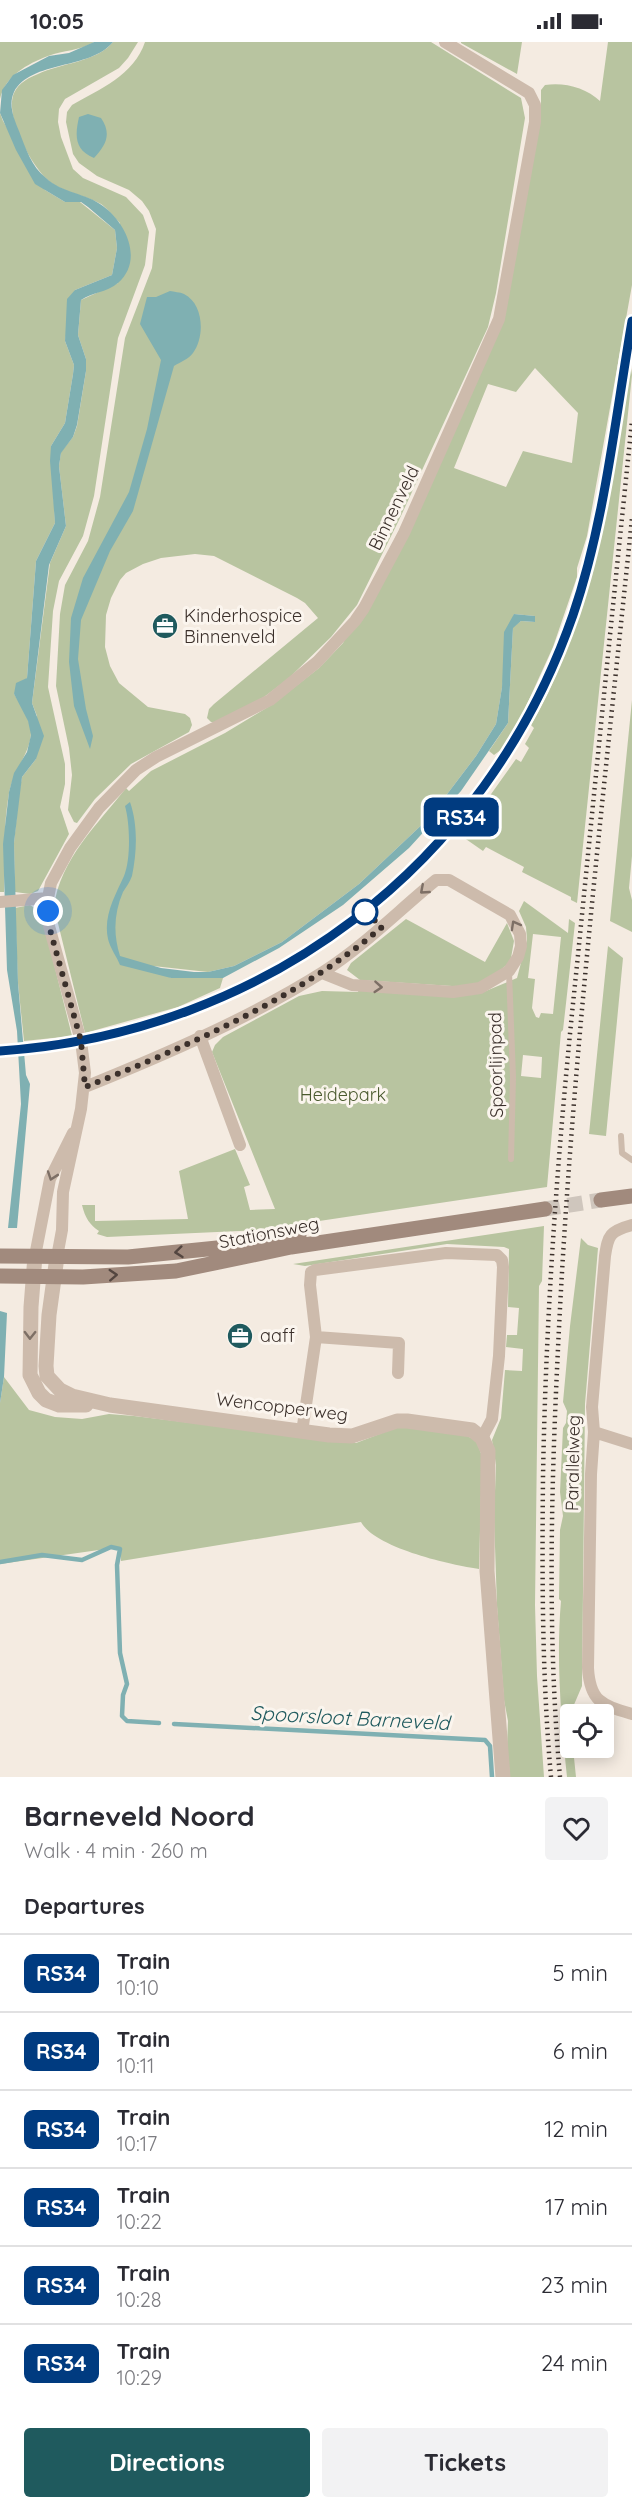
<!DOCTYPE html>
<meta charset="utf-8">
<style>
:root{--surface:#fff;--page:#f2f2f3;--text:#2b2b33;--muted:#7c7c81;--line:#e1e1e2;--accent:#1f5a5e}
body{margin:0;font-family:Quicksand,sans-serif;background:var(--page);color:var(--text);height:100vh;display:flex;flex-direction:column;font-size:22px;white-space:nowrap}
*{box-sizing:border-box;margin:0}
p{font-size:20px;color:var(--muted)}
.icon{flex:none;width:33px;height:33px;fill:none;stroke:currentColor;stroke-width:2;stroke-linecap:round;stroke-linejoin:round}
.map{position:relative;height:1735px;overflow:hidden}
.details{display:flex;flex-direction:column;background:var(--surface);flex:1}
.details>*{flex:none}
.badge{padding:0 12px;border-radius:9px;font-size:21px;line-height:39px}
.controls{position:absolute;left:560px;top:1662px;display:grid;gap:12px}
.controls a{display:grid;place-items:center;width:54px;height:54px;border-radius:6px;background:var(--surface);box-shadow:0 3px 15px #0003;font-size:30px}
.you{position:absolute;width:30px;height:30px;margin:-15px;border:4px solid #fff;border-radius:50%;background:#1a73e8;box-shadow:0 0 0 9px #1a73e833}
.map>.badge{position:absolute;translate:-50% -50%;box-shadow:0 0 0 3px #fff}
h2{padding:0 24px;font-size:22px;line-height:54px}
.round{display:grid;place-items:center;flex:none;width:63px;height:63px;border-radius:6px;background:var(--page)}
.overview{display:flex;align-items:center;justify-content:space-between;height:102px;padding:0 24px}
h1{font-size:28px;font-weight:700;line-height:45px}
.cta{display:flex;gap:12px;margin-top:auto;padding:12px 24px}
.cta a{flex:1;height:69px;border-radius:6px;background:var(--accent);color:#fff;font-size:24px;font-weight:700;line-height:69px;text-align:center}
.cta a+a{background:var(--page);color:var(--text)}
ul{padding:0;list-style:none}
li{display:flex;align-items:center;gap:18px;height:78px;padding:0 24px;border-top:2px solid var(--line)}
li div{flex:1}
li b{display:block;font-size:22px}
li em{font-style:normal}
li .badge{min-width:66px;font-weight:700;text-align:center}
.status{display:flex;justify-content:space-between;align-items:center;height:42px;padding:0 30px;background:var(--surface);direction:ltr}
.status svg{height:16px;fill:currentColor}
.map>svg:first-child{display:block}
.green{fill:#b8c4a0;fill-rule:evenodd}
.water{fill:#7fb0b2}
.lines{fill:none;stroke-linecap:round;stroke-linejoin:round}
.stream{stroke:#7fb0b2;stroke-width:4.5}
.secondary-tunnel{stroke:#cfc6bd;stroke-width:15;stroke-dasharray:15 8;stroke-linecap:butt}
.service{stroke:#cdbbac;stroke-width:6}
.minor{stroke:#cdbbac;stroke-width:12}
.tertiary{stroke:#cdbbac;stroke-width:15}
.secondary{stroke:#a18a7d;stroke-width:15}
.rail{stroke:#3b302b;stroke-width:4.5;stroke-dasharray:1.5 4.5;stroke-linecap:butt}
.oneway{stroke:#7d6f65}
.oneway2{stroke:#544640}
.line-casing{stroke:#fff;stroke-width:14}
.line{stroke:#003b80;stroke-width:9}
.walk{stroke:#3b302b;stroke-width:6;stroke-dasharray:0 10.8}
.stop-dot{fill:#fff;stroke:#003b80;stroke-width:3}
.labels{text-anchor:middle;stroke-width:6;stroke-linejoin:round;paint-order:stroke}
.street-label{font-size:18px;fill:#3b302b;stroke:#fbf5ee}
.poi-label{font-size:18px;fill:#3b302b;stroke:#fbf5ee;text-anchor:start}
.park-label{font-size:18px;fill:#4a5a2e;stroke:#fbf5ee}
.water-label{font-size:20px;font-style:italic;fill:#1f5a5e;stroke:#fbf5ee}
</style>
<div class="status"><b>10:05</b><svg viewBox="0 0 49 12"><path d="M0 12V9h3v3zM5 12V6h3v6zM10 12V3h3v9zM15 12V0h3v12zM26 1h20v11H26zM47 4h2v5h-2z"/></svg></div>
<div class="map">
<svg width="632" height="1735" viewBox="0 0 632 1735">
<rect width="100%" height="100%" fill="#f4ebe1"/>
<path class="green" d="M0,0H94C79,9 64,8 48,14C27,22 5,34 0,57Z
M113,0H138L128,16L119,26L65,57L59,67L58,80L61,95L73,127L83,136L126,155L143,173L149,190L145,223L118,296L94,454L83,494L59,539L53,569L48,645L65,722V742L60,765L69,792L38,849L30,852L15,850L14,801L19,751L22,735L36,717L37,674L32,661L50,521L66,484L59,424L61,410L73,395L77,384L86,329V317L78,293L81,258L118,241L120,181C114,175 108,167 101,162C85,153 65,151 50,140C32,126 4,74 14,51C19,40 29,36 38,32C61,21 97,20 113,0Z
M145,0H431L521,56L525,76L496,251L488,285L400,476L357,563L331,595L288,637L264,655L218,680H211L207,676L209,667L214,662L318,576L305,561L297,556L214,514L195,512L161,516L143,522L126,531L120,538L111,556L106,573L105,605L110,624L119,641L148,665L185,672L190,676L192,683L189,690L131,722L95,757L77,781L74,780L68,768L72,733L69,706L56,644L60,572L65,543L88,499L100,455L125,296L152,226L156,187L149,169L142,159L129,148L97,134L79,121L73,112L66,80L67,70L72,63C100,47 134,33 145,0Z
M461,0H522L517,32L461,1Z
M608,0H632V243L587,494L577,526V535L553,605L522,673L502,707L494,713L489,709L508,681L513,585L521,579L535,580V574L514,572L496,682L476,714L429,776L359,842L282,900L234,924L208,930L153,924L171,936H223L220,946L178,965L85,991L54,865C60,817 98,782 126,746L129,749L151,729L225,691L273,662L319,626L343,601L503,279L541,72V48L545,43C565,40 586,46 600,59ZM535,326L578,371L572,421L523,409L506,445L454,426L488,342L516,350Z
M0,71L3,79L45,148L65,160H80L115,188L117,206L112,233L75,248L65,299L74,323L73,332L65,381L51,404L55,481L36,519L27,636L14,652C21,663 30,677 31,690C31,710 13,729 9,751C3,784 5,817 4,850H0Z
M630,319L632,333L577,861L571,858V855L522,830L524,825L486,805L483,809L460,793L474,776L478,779L488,766L484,762L516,717L521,720L529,706L525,702L534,686L531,683C595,572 609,444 630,319Z
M632,658V814L629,846L632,858V890L610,879Z
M524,859L568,891L569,877L575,881L563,988L561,990L547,1145L259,1188L107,1195L97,1192L99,1189C90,1183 85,1176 82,1163H95V1179L188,1177L179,1129L235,1107L250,1143L244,1145L250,1168L275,1167L212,1010L215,1003L223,995L299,954L322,949L358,950L359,947L481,951L517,936L527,898L526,885L519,869ZM533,892L561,895L553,972L541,971L539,976L536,975L532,966L535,937L528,936ZM523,1013L542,1015L541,1036L521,1034Z
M30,863L41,870L72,994L24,999L18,941L15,866Z
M406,877L485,920L507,881L514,899L511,916L508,922L489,937L467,945L360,938L347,928L351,921Z
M608,904L623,916L606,1094L589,1092Z
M544,1184L542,1239L539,1244L535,1563L537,1634L544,1735H510L507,1704L508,1679L504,1658L497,1564L494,1475L496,1423L492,1398L501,1376L505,1328L522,1329L523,1307L506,1305L507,1293H517L519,1266L508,1265L509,1207L504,1205L447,1202L305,1224L293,1222Z
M581,1196L588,1203L598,1206L585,1362L582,1644L570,1672V1706H573L576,1735H567C561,1677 556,1616 561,1559L559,1557L560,1488L563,1474L560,1450L563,1386L566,1381L567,1369L563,1360L570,1284Z
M4,1335L29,1368L55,1375L82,1377L109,1372L134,1374L356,1401L398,1385L460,1391L476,1398L482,1414L479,1527C451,1523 375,1506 361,1480L121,1519L120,1505L0,1522V1361Z"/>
<path class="water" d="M94,0H113C90,28 31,18 14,50C8,63 14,77 19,89C26,107 31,124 46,136C62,151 86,151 103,164C126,181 144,218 118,241C106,251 92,250 81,258L78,293L86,317V329L77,383L73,395L61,411L59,424L66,484L49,523L32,661L44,694L36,717L22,735L14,801L18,941L26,1033L30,1042L17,1186H8L21,1062L17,989L7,928L3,802L9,750L14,731L27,710L31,693L28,679L14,652L16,641L27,636L36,519L55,481L50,419L51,404L65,381L73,332L74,323L65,299L67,257L75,248L112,233L117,206L115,188L88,165L81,160H65L35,142L16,108L0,71L2,48L13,33L49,14L69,11Z
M88,72L101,76C112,92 106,103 94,116C74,108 75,93 79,75Z
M170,249C174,250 180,250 184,252C204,262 205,295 193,311C189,317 180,320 174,324L133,469L110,509L81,578L78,617L86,667L93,694L90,707L74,664L69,620L71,576L83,536L129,450L147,387L161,318L140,282L147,255H156Z
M514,572L535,574V580L521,579L513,586L508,681L461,749L409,806L343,863L279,906L223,936H171L120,923C117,915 110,906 108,897C103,874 115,854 124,834C131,817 130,781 125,764L130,760C138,783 137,810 132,834C130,840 126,845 123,850C114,871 113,892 120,914L161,926L194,930H208L234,924L282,900L359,842L429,776L476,714L496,682L502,645L504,590Z
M0,1269L7,1271L4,1335L0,1361Z"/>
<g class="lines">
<path class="stream" d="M0,1520L42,1513L82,1518L111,1505L120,1507L117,1523L120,1611L127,1642L123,1653L122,1674L127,1679L159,1681
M174,1682L485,1698L490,1704L492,1735"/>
<path class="secondary-tunnel" d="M545,1167L601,1158"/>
<path class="service" d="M509,930L513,1035L511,1117
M621,1094L622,1111L632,1118"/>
<path class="minor" d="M0,860L48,856
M200,994L240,1103
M85,1045C164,1013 250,976 323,930C364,904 398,869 436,838H449L510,873L520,892L521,904L518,915L509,929L480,946L453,950L352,943L322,931
M632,1183C610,1189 608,1193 605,1214L592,1365L594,1390L591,1432L588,1626C590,1660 602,1663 632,1672
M35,1214L50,1137L73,1091
M57,1215L62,1188L63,1150L81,1067L85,1031L81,999L49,884L48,856L51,841L70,806L99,766L136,728L156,715L270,658L317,620L355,579L364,566L404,491L499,277L535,80V63L529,51L445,0
M398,1331L399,1301L316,1295L310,1243L311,1230L315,1228L446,1211L497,1213L502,1218L503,1225L499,1314L492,1377L482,1396
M302,1390L316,1295
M594,1390L632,1402"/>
<path class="tertiary" d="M35,1214L31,1265L30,1333L39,1351L46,1358L59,1363H86
M57,1215L49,1273L46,1324L47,1334L60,1348L72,1354L110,1363L329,1393L352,1394L397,1379H407L472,1388L482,1396L488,1409L487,1529L503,1735"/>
<path class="secondary" d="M601,1158L632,1154
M0,1214L128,1215L237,1204L299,1194
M0,1234L83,1235L176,1229L291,1205L545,1167"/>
<path class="rail" d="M0,1009C264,991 486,824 573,573C605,479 615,377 632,279
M551,1735C542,1635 542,1535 543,1435C546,1263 559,1093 577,923C595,742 613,561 632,379
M560,1735C546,1579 552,1422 560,1266C574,1002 605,739 632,476"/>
</g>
<defs><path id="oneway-chevron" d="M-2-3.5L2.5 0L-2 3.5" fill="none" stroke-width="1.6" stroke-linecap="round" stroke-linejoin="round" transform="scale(1.5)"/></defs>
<g class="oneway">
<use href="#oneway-chevron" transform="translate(424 848) rotate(139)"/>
<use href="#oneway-chevron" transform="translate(515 883) rotate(-119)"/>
<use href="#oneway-chevron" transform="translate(378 945) rotate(4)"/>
<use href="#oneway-chevron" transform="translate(52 1134) rotate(109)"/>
<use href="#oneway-chevron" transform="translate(30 1293) rotate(91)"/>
</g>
<g class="oneway2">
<use href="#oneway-chevron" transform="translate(179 1210) rotate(174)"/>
<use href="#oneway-chevron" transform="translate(113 1233) rotate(-3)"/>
</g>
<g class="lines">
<g class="line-casing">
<path id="line" d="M0,1009C265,991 486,823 573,573C605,479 615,377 632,279"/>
</g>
<use href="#line" class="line"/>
<path class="walk" d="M48,869L49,884L81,999L85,1045C184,1006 301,955 382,885L365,870"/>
</g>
<defs>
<g id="office-disc" transform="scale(1.35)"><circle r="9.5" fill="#1f5a5e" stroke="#fbf5ee"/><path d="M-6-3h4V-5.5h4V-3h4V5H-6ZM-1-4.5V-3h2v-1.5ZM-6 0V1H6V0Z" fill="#fff"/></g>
</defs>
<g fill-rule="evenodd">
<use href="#office-disc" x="165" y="584"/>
<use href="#office-disc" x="240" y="1294"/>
</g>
<circle class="stop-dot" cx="365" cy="870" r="12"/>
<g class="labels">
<g class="street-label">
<text transform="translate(394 466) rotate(-64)" y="6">Binnenveld</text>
<text transform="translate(496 1023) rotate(-91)" y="6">Spoorlijnpad</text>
<text transform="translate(269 1191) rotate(-11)" y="6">Stationsweg</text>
<text transform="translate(282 1365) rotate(7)" y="6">Wencopperweg</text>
<text transform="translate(573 1421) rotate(-89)" y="6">Parallelweg</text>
</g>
<g class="poi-label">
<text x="184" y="580">Kinderhospice<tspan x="184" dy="21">Binnenveld</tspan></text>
<text x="260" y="1300">aaff</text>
</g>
<g class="park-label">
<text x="343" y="1059">Heidepark</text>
</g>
<g class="water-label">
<text transform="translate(350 1676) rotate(3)" y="7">Spoorsloot Barneveld</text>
</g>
</g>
</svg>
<div class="controls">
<a><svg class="icon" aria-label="locate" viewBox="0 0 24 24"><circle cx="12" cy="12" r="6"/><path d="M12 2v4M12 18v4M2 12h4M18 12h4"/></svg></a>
</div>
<div class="you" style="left:48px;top:869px"></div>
<b class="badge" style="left:461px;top:775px;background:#003b80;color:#fff">RS34</b>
</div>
<section class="details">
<div class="overview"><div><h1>Barneveld Noord</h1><p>Walk · 4 min · 260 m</p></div><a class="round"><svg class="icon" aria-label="heart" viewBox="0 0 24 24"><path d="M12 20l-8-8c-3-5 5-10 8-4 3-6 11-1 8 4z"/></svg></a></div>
<h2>Departures</h2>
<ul>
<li><span class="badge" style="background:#003b80;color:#fff">RS34</span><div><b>Train</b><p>10:10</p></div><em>5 min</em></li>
<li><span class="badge" style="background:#003b80;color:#fff">RS34</span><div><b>Train</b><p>10:11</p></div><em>6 min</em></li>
<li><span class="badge" style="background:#003b80;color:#fff">RS34</span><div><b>Train</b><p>10:17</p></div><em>12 min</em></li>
<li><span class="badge" style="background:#003b80;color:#fff">RS34</span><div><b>Train</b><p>10:22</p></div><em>17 min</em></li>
<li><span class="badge" style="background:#003b80;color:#fff">RS34</span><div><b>Train</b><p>10:28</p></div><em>23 min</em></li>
<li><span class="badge" style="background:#003b80;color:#fff">RS34</span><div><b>Train</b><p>10:29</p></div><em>24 min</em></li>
</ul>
<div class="cta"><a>Directions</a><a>Tickets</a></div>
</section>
